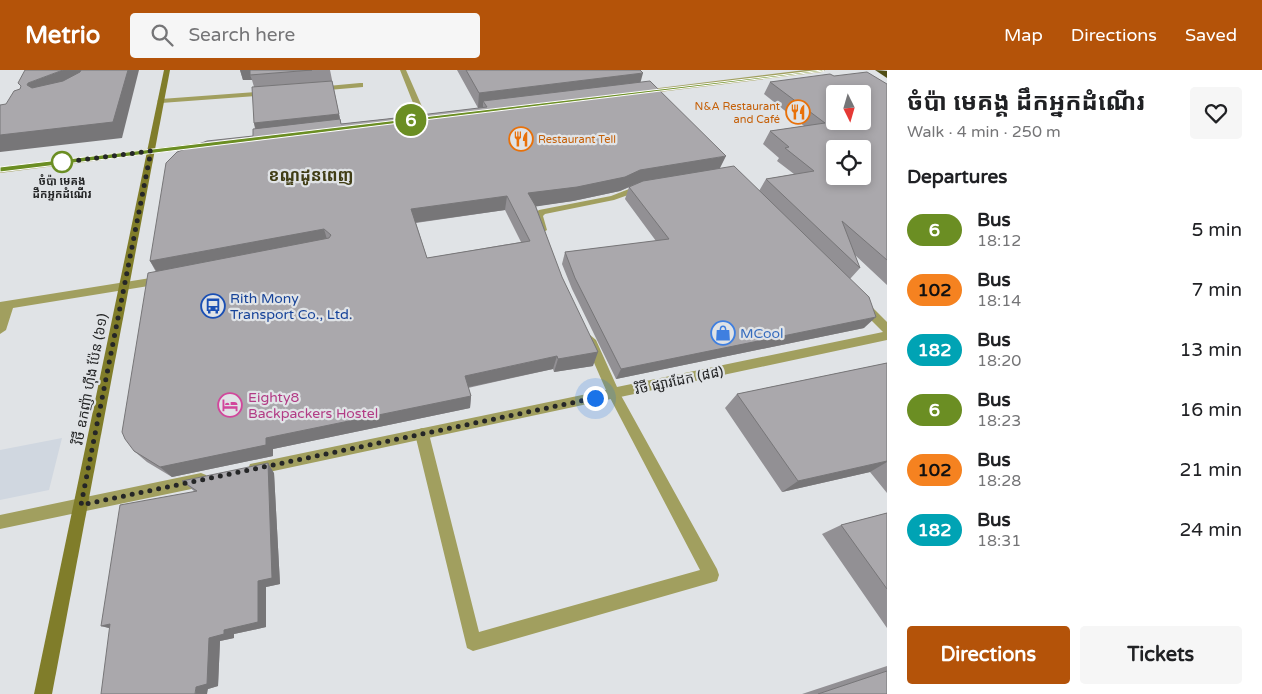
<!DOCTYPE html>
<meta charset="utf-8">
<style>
:root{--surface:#fff;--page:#f6f6f6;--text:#202124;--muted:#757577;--accent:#b45309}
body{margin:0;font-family:"Varela Round","Noto Sans Khmer",sans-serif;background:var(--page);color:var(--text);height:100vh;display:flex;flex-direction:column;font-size:19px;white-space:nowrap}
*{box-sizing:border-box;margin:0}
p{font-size:16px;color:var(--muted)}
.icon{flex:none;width:28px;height:28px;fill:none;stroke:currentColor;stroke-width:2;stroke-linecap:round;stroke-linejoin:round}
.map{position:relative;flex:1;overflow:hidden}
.sheet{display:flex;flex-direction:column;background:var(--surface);width:375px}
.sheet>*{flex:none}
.badge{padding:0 10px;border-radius:16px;font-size:18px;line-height:32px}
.needle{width:32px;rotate:175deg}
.buttons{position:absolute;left:826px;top:15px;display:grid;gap:10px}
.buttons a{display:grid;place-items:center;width:45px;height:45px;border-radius:5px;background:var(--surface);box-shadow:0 2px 8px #0003;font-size:25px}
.you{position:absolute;width:25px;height:25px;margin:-12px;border:4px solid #fff;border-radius:50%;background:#1a73e8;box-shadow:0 0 0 8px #1a73e833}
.map>.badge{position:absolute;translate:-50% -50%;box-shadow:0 0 0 2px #fff}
h2{padding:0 20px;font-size:19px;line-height:45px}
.round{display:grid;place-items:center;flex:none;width:52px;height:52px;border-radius:5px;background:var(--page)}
.headline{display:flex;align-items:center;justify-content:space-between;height:85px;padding:0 20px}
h1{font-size:24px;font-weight:700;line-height:38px}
.button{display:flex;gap:10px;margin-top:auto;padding:10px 20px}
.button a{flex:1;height:58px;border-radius:5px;background:var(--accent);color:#fff;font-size:20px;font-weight:700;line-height:58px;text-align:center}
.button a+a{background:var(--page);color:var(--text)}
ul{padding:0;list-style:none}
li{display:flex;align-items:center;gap:15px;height:60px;padding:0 20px}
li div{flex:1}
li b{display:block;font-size:19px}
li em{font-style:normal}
li .badge{min-width:55px;font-weight:700;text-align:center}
header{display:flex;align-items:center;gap:30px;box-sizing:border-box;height:70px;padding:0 25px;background:var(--accent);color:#fff}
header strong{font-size:24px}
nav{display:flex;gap:28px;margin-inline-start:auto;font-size:18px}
.search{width:350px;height:45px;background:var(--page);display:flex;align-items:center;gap:12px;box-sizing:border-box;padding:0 18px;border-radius:5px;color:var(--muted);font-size:19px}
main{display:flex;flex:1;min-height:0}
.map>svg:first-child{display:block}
.built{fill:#d0d7e0}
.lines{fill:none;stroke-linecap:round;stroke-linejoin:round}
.lane{fill:#a19f5f;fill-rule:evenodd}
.street{fill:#a19f5f;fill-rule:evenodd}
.secondary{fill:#807d2a;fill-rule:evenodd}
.highway{fill:#514e16;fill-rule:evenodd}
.wall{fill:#929094;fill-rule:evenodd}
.shaded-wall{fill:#777678}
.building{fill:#aaa8ac;stroke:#777678;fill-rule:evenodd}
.line{fill:#6b8e23;stroke:#fff}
.walk{stroke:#252627;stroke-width:5;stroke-dasharray:0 9}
.stop-dot{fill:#fff;stroke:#6b8e23;stroke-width:2.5}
.labels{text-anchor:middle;stroke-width:4.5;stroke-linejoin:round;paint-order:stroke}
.far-food-label{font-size:11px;fill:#c56008;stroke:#e0e3e6;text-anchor:end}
.far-stop-label{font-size:11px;font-weight:bold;fill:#252627;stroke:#e0e3e6}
.transit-label{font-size:14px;fill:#164399;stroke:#e0e3e6;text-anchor:start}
.shop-label{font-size:14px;fill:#366cbe;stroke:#e0e3e6;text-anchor:start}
.street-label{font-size:14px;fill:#252627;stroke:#e0e3e6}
.hotel-label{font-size:14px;fill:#b23c85;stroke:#e0e3e6;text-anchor:start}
.far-district-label{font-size:16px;font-weight:bold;fill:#403d14;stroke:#e0e3e6}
</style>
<header>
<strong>Metrio</strong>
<div class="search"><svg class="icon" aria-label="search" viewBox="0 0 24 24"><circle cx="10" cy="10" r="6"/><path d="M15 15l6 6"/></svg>Search here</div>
<nav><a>Map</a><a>Directions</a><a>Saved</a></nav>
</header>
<main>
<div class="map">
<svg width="887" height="624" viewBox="0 0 887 624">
<rect width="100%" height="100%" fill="#e0e3e6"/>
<path class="built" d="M62,368L49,420L0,430V380Z"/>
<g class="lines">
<path class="lane" d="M360,13H363V17L317,21L313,19L317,17Z
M268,21H271V25L161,33L157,31L161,29Z
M163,206L167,207L168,210L167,213L13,238L6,260L0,264V232Z
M614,319L618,320L717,499L719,505L717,511L473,581L467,578L415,364L417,360L422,358L427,360L429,364L479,562L700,500L608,324L610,320Z
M81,428L86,430L88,435L86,440L81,442L0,459V445Z"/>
<path class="street" d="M400,0H406L427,48L426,50L419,48Z
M805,0H825L822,2L643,24L639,22L643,20Z
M208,72H211V76L0,103V97Z
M642,114L645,115V119L614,130L545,144L543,146L547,160L542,163L537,160L533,145L539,140L611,126Z
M864,232L868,233L887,252V270L255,405L250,404L248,399L250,394L255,393L606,320L584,270L590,265L596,270L617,317L883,262L860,239L858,236L860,233Z
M201,403L206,405L208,410L206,415L201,417L81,442L76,440L74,435L76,430L81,428Z"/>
<path class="secondary" d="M164,0H170L52,624H34Z"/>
<path class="highway" d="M875,0L887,1V8Z"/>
</g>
<path class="wall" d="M240,0H330L341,54L387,49L483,38H478L457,0H640V13L720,99L759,121L766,109L794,104L777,91L779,88L763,74L770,61L804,56L764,24L770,12L834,6L887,14V215L855,185L860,198L850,209L864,258L616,309L572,219L562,194L565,182L656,171L625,129L629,117L637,114L620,121L573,131L536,136L593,296L554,302L553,299L468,318L471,326L470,338L273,379V386L172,407L147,392L134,381L156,202L150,191L253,66L255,59L254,53V17L252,10H243ZM505,140L521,172L427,188L416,153Z
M887,293V423L870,402L782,422L725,338L737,324Z
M274,403L280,514L266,517V557L234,564V568L220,571L218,616L208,619L109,558L101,556L194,421L182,411Z
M887,443V558L822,464L841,455Z
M887,596V624H802Z"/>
<path class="shaded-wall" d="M63,0H83L84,3L38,28L27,15L28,13Z
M128,0H139L122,68L0,82V65Z
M240,0H252L250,5L252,10H243Z
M643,3L639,18L483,31V37L478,38L479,23Z
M339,44L341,54L257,64L254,53Z
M726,86L719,100L635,114L620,121L573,131L526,138L528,123L640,100Z
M507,126L505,140L412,153L411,139Z
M324,159L328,173L159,205L150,191Z
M876,247L864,258L616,309L621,299Z
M598,282L593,296L554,302L558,289Z
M557,286L553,299L464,318L465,306Z
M471,326L470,338L273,379V386L172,407L160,397L266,368Z
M887,391V392L870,402L782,422L798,411Z
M268,393L274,403L280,514L266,517V557L234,564V568L220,571L218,616L208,619L207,624H195L196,617L209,568L224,560L258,511Z
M110,554L117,560L101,556Z"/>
<path class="building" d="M25,0H63L28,13L27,15L32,18L63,11L80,2L81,0H128L113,52L0,65V35L6,34L14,21L20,19L21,16L18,13Z
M250,0H312L250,5Z
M466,0H640L643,3L479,23Z
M867,2L887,14V190L842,151L860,198L766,109L814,101L785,78L789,77L770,61L825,53L770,12L830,4L834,6ZM835,24H862V51H835ZM835,79H862V106H835Z
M332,11L339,44L254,53L252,17Z
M650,11L726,86L640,100L625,107L577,117L528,123L535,135L562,207L598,282L558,289L557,286L465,306L471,326L266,368V375L160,397L134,381L125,369L122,362L148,203L329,168L331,165L324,159L150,191L166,93L177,82L207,71L253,66V59L340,49L341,54L387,49L487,37L483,31ZM507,126L530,171L427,188L411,139Z
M734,96L869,227L876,247L621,299L575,208L565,182L669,169L629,117L643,111Z
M887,293V391L798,411L737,324Z
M268,393L272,508L258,511V552L224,560V564L209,568L207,614L196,617L195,624H101L110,554L101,556L120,435L197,421L182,411Z
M887,443V519L841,455Z
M887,601V624H818Z"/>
<path class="line" d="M822,0L824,1L0,102V97Z"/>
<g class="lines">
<path class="walk" d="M62,92L57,93L151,81L81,435L595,328"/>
</g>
<defs>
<g id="restaurant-ring" transform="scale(1.25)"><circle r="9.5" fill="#e0e3e6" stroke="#e8710a" stroke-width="1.5"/><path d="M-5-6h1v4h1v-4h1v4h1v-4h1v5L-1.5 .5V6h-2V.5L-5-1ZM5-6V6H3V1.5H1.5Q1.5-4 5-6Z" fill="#e8710a"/></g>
<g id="bus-ring" transform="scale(1.25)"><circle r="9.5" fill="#e0e3e6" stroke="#1a4fb4" stroke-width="1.5"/><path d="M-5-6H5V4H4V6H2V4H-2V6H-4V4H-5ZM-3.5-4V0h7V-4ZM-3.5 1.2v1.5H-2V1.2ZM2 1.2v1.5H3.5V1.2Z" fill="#1a4fb4"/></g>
<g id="shop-ring" transform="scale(1.25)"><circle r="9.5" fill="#e0e3e6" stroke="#3f7fe0" stroke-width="1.5"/><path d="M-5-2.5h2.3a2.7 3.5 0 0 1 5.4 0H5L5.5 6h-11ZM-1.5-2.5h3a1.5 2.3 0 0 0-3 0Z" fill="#3f7fe0"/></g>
<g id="hotel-ring" transform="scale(1.25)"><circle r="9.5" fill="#e0e3e6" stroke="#d1479c" stroke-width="1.5"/><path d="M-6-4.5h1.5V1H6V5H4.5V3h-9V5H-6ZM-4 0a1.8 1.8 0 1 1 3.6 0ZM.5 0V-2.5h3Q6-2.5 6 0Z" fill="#d1479c"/></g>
</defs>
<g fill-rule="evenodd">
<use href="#restaurant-ring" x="798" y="42"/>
<use href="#restaurant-ring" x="521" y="69"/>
<use href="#bus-ring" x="213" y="236"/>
<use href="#shop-ring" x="723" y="263"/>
<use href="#hotel-ring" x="230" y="335"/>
</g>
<circle class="stop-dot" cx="62" cy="92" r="10"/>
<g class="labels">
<g class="far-food-label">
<text x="780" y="40">N&amp;A Restaurant<tspan x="780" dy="13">and Café</tspan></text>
<text x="538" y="73" text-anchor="start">Restaurant Tell</text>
</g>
<g class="far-stop-label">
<text x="62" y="115">ចំប៉ា មេគង្គ<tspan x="62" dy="13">ដឹកអ្នកដំណើរ</tspan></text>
</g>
<g class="transit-label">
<text x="230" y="233">Rith Mony<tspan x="230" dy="16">Transport Co., Ltd.</tspan></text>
</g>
<g class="shop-label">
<text x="740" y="268">MCool</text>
</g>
<g class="street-label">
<text transform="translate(90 309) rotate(-79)" y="5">វិថី ឧកញ៉ា ហ៊ីង ប៉ែន (៦១)</text>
<text transform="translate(679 310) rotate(-12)" y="5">វិថី ផ្សារដែក (៨៨)</text>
</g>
<g class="hotel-label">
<text x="248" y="332">Eighty8<tspan x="248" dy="16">Backpackers Hostel</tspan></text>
</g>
<g class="far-district-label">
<text x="311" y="111">ខណ្ឌដូនពេញ</text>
</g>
</g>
</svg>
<div class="buttons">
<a><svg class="needle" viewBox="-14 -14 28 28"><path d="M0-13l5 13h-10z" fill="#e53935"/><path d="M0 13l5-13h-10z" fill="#757577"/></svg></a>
<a><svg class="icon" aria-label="locate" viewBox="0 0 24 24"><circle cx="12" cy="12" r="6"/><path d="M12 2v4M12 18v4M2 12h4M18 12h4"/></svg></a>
</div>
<div class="you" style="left:595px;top:328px"></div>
<b class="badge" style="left:411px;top:50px;background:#6b8e23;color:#fff">6</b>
</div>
<section class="sheet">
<div class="headline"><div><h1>ចំប៉ា មេគង្គ ដឹកអ្នកដំណើរ</h1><p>Walk · 4 min · 250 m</p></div><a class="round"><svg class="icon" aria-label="heart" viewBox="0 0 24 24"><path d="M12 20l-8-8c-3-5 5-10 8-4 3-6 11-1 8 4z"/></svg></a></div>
<h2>Departures</h2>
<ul>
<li><span class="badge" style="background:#6b8e23;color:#fff">6</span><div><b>Bus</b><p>18:12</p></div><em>5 min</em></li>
<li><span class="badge" style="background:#f58220;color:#111">102</span><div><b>Bus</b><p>18:14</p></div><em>7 min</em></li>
<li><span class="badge" style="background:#00a3b4;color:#fff">182</span><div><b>Bus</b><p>18:20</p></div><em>13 min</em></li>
<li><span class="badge" style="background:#6b8e23;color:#fff">6</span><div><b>Bus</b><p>18:23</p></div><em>16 min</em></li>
<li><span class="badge" style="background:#f58220;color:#111">102</span><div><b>Bus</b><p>18:28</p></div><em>21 min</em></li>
<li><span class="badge" style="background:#00a3b4;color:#fff">182</span><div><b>Bus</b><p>18:31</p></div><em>24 min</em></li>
</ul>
<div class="button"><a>Directions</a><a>Tickets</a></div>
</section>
</main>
